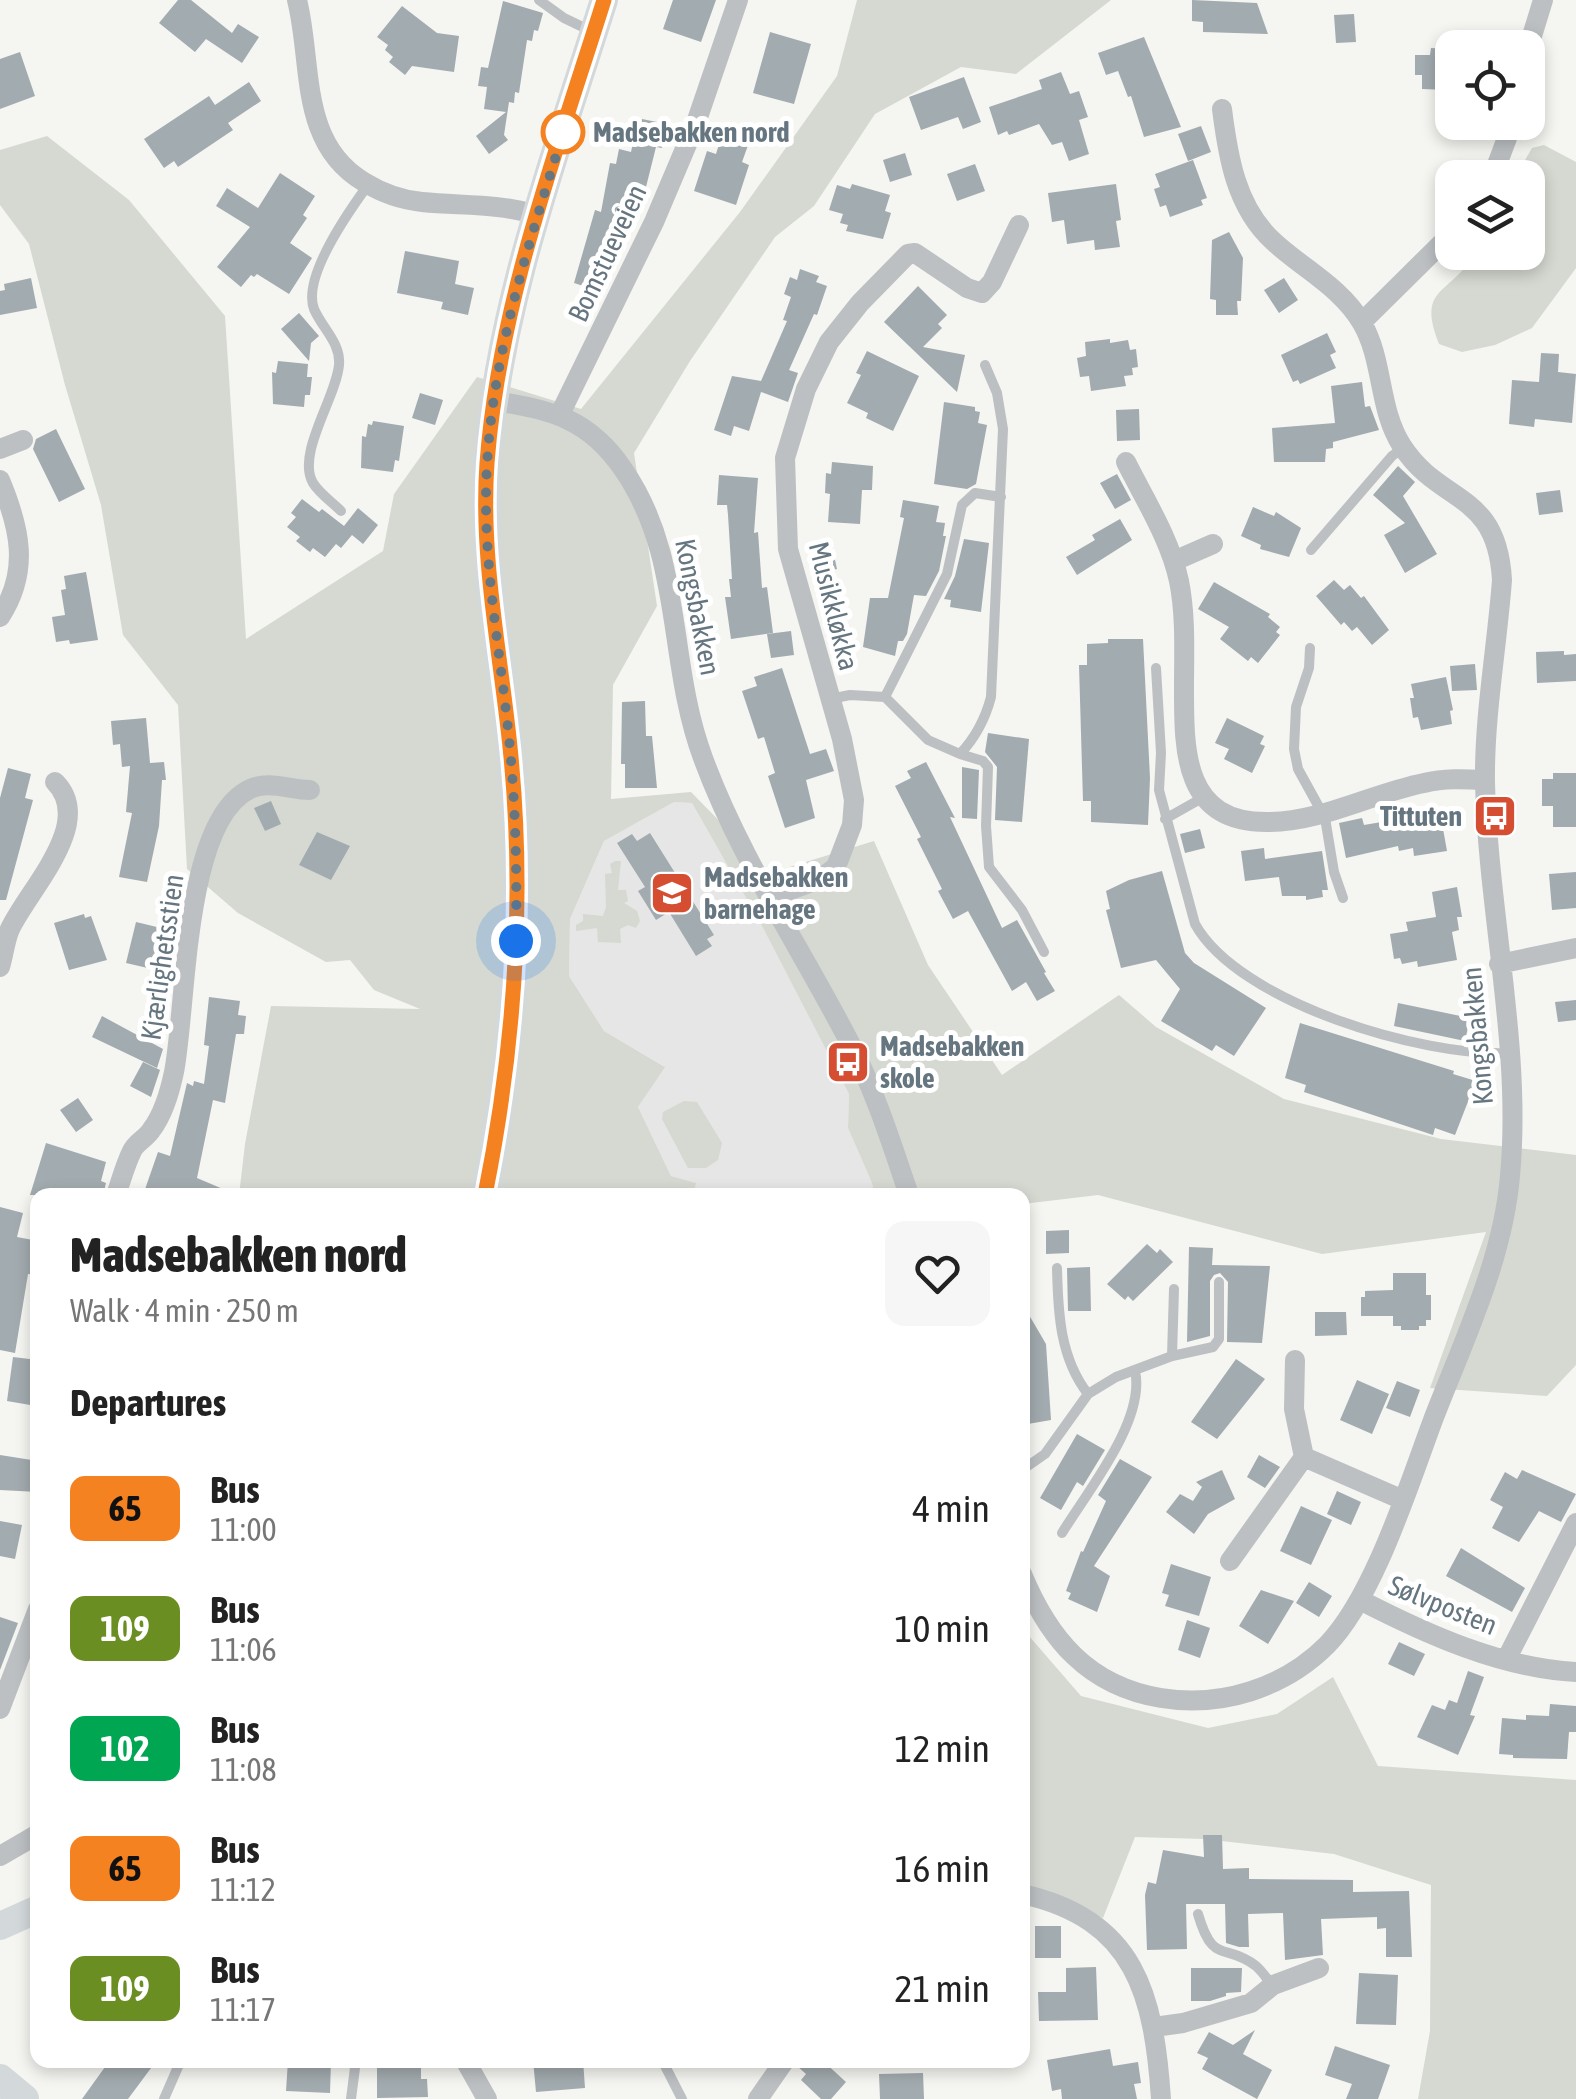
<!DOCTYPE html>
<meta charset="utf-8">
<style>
:root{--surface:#fff;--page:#f6f6f6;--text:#222;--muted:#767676}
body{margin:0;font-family:"Asap Condensed",sans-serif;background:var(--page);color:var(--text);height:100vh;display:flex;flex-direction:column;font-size:38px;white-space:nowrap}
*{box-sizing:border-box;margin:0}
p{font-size:32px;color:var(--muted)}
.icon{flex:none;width:55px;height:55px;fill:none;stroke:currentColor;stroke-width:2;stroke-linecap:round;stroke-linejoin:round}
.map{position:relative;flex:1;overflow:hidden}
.sheet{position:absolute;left:30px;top:1188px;width:1000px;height:880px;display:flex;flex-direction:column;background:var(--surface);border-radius:20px;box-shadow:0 5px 15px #0003}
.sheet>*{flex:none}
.badge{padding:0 20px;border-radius:15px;font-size:35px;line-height:65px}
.tools{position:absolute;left:1435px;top:30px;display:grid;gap:20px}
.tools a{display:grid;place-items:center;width:110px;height:110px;border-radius:20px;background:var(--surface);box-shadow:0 5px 15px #0003;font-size:50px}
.you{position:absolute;width:50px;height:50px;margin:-25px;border:8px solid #fff;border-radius:50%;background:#1a73e8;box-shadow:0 0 0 15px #1a73e833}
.map>.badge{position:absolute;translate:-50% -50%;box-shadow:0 0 0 5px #fff}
h2{padding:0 40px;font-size:38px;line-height:90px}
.round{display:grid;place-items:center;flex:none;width:105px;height:105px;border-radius:20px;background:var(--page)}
.head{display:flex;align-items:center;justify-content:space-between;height:170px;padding:0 40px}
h1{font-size:48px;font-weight:800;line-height:75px}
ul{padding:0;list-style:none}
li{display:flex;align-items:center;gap:30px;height:120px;padding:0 40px}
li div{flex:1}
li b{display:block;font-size:38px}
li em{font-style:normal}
li .badge{min-width:110px;font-weight:700;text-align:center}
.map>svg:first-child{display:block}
.built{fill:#e5e6e5}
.green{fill:#d5d9d1}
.building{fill:#a2abaf}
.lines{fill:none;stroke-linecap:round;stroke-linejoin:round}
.service{stroke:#bcc0c3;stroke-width:10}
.minor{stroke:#bcc0c3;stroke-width:20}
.secondary{stroke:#d3d8db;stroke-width:28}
.primary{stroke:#d3d8db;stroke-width:30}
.line-casing{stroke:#fff;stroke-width:22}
.line{stroke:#f58220;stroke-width:15}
.walk{stroke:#667680;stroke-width:10;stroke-dasharray:0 18}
.stop-dot{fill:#fff;stroke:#f58220;stroke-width:5}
.labels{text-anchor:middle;stroke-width:10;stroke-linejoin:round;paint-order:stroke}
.stop-label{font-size:28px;font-weight:bold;fill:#667680;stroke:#fff;text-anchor:start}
.street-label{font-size:28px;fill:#667680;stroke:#fff}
.poi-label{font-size:28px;font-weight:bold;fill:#667680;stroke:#fff;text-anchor:start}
</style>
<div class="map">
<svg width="1576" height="2099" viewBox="0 0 1576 2099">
<rect width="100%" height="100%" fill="#f5f5f1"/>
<path class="built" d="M674,802L692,803L760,921L849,1094L848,1128L872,1183L874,1195H693L695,1183L671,1176L638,1107L664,1066L604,1031L569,976L570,919L604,841Z"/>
<path class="green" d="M857,0H1111L1016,74L961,67L875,114L814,206L775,237L690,361L634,453L657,606L613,685L611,799L691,792L770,873L874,841L928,965L1002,1075L1119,995L1156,1027L1284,1099L1441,1139L1576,1155V1365L1547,1396L1430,1388L1486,1232L1322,1254L1098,1195L1023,1204L1022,1195H874L872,1183L848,1128L849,1094L760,922L692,803L674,802L604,841L570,919L569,976L604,1031L665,1067L638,1107L671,1176L696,1183L693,1195H239L245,1144L271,1006L420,1009L374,990L350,960L326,962L238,913L187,869L178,705L123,635L101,505L65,385L29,244L0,205V150L47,136L129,200L225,316L246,639L383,551L394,494L477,377L581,409L740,212L837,76Z
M1544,145L1576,162V268L1532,328L1495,345L1462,352L1439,344C1416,286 1450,296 1475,253L1528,252V178L1515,177L1532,148Z
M615,861H621L618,890H626L628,901L624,903L637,911L640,921L636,928L628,925L620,929L621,943L598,942L597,928L576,931V925L583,921V914L603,916L606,907L605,874L612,873L610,864Z
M684,1101L697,1102L722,1143L718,1160L706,1168H688L662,1119L663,1112Z
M1022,1628L1081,1696L1208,1728L1277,1714L1333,1677L1378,1766L1576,1780V2099H1418L1430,2031L1431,1885L1334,1854L1204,1839L1135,1837L1103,1918L1023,1889Z"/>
<path class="building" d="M178,0H191L232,33L238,24L259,37L242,63L206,39L195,52L159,23Z
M673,0H716L701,42L663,29Z
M1192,0L1257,3L1268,34L1203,32V22L1192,21Z
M503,1L543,13L538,31L534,30L532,41L527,40L519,93L515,92L514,103L509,102L504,135L508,140L489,154L476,136L506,112L484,109L487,87L478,86L481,67L488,68Z
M402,6L437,33L459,36L454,72L412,66L405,75L389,62L393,57L385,50L388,45L377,37Z
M1354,14L1356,42L1336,43L1334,15Z
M770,32L811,44L794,104L753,93Z
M1144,37L1181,127L1144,137L1131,96L1128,97L1118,71L1106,75L1098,53Z
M1431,48L1452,49V76H1447V90L1422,89V75H1415V55H1430Z
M20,52L35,96L0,109V59Z
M1061,72L1070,94L1079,91L1088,117L1079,120L1089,154L1069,161L1062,142L1052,145L1039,124L1009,135L1007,131L998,135L989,107L1042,89L1039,80Z
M964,77L981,122L963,129L958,117L921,130L909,97Z
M249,82L261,101L228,123L233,130L178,167L174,161L164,168L144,139L209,96L215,105Z
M642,119L667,124L662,148L656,147L641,207L634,206L628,231L614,228L596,290L574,283L595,210L601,212L610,163L616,164L619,149L631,152L637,123L641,124Z
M1201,126L1211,152L1188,161L1178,134Z
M724,128L751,137L742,162L749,165L736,205L694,191L707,151L716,154Z
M905,153L912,175L890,182L883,160Z
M1193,160L1207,198L1201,200L1203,205L1170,217L1166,205L1160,207L1154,189L1160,187L1155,174Z
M975,164L985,191L957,201L947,174Z
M280,173L315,196L303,215L307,218L290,243L312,258L289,294L257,274L254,277L251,275L241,287L217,267L250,227L216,206L227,188L258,208Z
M852,184L890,195L885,211L891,213L883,239L846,231L848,225L840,223L843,214L829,210L837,185L850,189Z
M1116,184L1121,220L1116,221L1120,247L1095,250L1094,240L1067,244L1064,220L1052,222L1048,193Z
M1229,232L1243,258L1241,301H1237L1238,315H1216V300L1210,299L1212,240Z
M405,251L459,261L455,284L474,288L468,315L441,309L443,302L397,293Z
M800,269L819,276L816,282L827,286L817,315L814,314L789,370L798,373L788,402L761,392L749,431L734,426L731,436L714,430L732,376L761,381L787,321L783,320L791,297L784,294L790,277L797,280Z
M31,278L37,308L0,315V291L5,290L4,284Z
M1284,278L1298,300L1279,313L1264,290Z
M918,286L947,315L938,324L942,328L923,347L965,355L957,392L884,322Z
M299,313L319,336L311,343L309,361L281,329Z
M1327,333L1336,352L1330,355L1336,368L1300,384L1298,380L1293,382L1281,355Z
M1110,339V343L1128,340L1130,350L1136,349L1138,367L1132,368L1133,375L1124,376L1126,386L1091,391L1089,376L1080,377L1077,358L1086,356L1085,342Z
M867,351L919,376L893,431L866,418L868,413L847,403L861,375L856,373Z
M1541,353L1559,354L1558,372L1576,374L1572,423L1535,419L1534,427L1509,424L1512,380L1539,382Z
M278,361L308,364L307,377H312L310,395H305L304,407L273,404L272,372L276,373Z
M1362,382L1365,407L1370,406L1379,430L1333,442V448L1326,449L1325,462H1274L1272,428L1335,423L1331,386Z
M420,393L443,400L435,425L412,418Z
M944,402L975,407V411L980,412L978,423L987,425L976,484L967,489L934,484Z
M1139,409L1140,440L1117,441L1116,410Z
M373,421L404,426L399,461L395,460L393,472L361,468L362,436L366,437L368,424L372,425Z
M56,429L85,489L59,502L33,449L36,439Z
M832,462L873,466L872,490H862L860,524L828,522L830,494L825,493L826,473L831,474Z
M1398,466L1415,482L1403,496L1437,554L1405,573L1384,535L1405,523L1373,495Z
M1117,474L1131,500L1115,509L1100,483Z
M719,475L758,478L754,533L758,532L762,588L767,587L773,633L731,639L725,597H731L729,579H732L728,515L727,505H717Z
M1560,490L1563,512L1539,515L1536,493Z
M302,499L319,512L322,509L344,526L358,508L378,525L363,544L352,535L341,548L336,544L325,557L313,548L310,552L296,541L300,537L287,527L296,517L291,513Z
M903,500L939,506L936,522L945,523L943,536H946L939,571L926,596L914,595L907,634L903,641H898L895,656L863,647L870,598H888L904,518L900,517Z
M1253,507L1274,516L1276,512L1301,528L1289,557L1260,549L1261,545L1241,536Z
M1120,519L1132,540L1077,575L1066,557L1095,540L1092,535Z
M964,539L989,543L981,612L950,607L951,600L944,599L955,576Z
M831,541L837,569L813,574L808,545Z
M86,572L98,640L70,644L69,640L56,642L52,617L65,615L61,590L66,589L64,576Z
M1334,580L1344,590L1350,585L1361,598L1364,596L1389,630L1372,645L1357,627L1352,631L1344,622L1341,625L1316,596Z
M1214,582L1270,614L1268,617L1280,627L1276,632L1280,635L1258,663L1251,657L1248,661L1220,639L1229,627L1198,609Z
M791,631L794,655L771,658L767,634Z
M1108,639H1143L1150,778L1148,825L1091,822V801H1083L1079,665H1087V644L1108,643Z
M1564,651V655L1576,654V681L1537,683L1536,652Z
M1475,664L1477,690L1452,691L1450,666Z
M782,668L810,754L826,749L834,771L806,780L815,818L785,828L768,776L775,773L764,737L758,739L742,691L757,686L754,677Z
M1446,677L1453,710L1450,711L1452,724L1421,730L1418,717L1413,718L1410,698H1414L1411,684Z
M645,701L646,736H652L657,788H625V764H621L622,702Z
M146,718L150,763L164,762L166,780H162L159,826L147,882L119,877L132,813L126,812L130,766L122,767L120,744L113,745L111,721Z
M1227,718L1264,736L1260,744L1265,746L1252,773L1224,759L1229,749L1215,743Z
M988,733L1029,739L1022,822L995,820L997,767L985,752Z
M926,762L955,818L950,817L1002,928L1017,920L1046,972L1044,973L1055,991L1037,1001L1026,982L1012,991L968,911L953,919L938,891L942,889L917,839L921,837L895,786L911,778L907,771Z
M962,767L979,770L977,819L962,818Z
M8,768L31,774L25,798L33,800L6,900H0V798Z
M1553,773H1576V827H1553V806H1542V779H1553Z
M271,801L281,824L265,831L254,808Z
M1440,812L1447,851L1414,856L1413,848L1399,851L1398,846L1346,858L1339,823L1362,818L1364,825Z
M1200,829L1205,848L1185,853L1180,834Z
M317,832L350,846L331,880L299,865Z
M650,833L714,935L707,939L712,946L696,956L669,912L656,920L638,891L645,887L617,843L632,834L637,841Z
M1264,848L1265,859L1322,851L1328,890H1322L1323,897L1306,900V896H1282L1279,877L1245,881L1241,851Z
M1162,871L1185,953L1194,963L1266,1008L1234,1056L1216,1045L1212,1051L1161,1021L1180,989L1156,960L1121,968L1106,910L1110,909L1106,891L1129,880Z
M1576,872V908L1552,910L1549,874Z
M1457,887L1462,917H1457L1459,930L1452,932L1457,960L1418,967L1417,961L1402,964L1400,958L1394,959L1390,934L1408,931L1406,922L1436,917L1432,892Z
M84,914L85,918L91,916L107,960L69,970L54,923Z
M136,922L161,928L159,939L164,940L160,958L155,956L152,969L126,963Z
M209,997L240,1001L238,1015L246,1016L244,1034H236L225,1103L213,1100L197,1178L237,1195H143L158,1152L170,1156L187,1083L193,1086L194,1081L204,1084L209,1046L204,1045Z
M1576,1000V1020L1558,1022L1555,1002Z
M1398,1003L1470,1018L1465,1041L1394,1026Z
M102,1016L163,1049L157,1068L92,1037Z
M1300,1023L1454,1071L1453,1074L1476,1081L1455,1135L1435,1128L1433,1135L1304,1092L1306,1085L1285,1078Z
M143,1062L160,1070L151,1097L130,1086Z
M78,1098L93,1120L76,1132L60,1110Z
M46,1143L106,1162L101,1181L106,1183L103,1195H30Z
M0,1207L23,1213L17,1237L38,1241V1275L28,1274L15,1353L0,1350Z
M1069,1230V1253L1046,1254V1231Z
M1147,1244L1157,1253L1160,1249L1173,1262L1133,1301L1128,1296L1125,1300L1107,1284Z
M1189,1247L1213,1248L1212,1265L1270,1266L1262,1343L1227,1342L1228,1282L1220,1273L1214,1275L1210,1281V1336L1187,1342Z
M1090,1267L1091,1311H1068L1067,1268Z
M1393,1273H1426V1295H1431V1320H1426V1326H1419V1330H1401V1326H1393V1316H1361V1297H1365V1291L1393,1290Z
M1022,1303L1046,1344L1051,1420L1022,1425Z
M1315,1312H1346L1347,1335L1315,1336Z
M13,1357L38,1360L36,1406L7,1401Z
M1236,1359L1265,1379L1217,1439L1191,1422Z
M1357,1380L1389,1394L1372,1434L1340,1420Z
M1397,1381L1420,1390L1410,1417L1386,1408Z
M1077,1434L1105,1450L1083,1486L1077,1482L1061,1510L1040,1498Z
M0,1455L38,1461V1492L0,1490Z
M1259,1455L1280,1467L1265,1488L1247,1477Z
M1120,1459L1152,1477L1094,1566L1110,1576L1097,1612L1068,1599L1071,1593L1066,1591L1081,1551L1083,1552L1106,1501L1098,1495Z
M1222,1470L1235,1499L1208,1514L1194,1534L1166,1512L1180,1494L1193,1501L1202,1487L1196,1482Z
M1522,1470L1576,1494L1561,1522L1539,1511L1519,1542L1492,1528L1503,1507L1490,1500L1505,1472L1517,1479Z
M1337,1491L1361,1502L1351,1525L1327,1514Z
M1301,1506L1332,1520L1311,1565L1280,1551Z
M0,1521L22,1525L15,1559L0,1556Z
M1461,1548L1525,1588L1512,1612L1446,1576Z
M1171,1564L1211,1577L1199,1616L1165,1606L1169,1595L1162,1593Z
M1309,1582L1332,1596L1319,1617L1296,1603Z
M1261,1590L1294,1601L1268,1644L1239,1626Z
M0,1617L18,1623L0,1670Z
M1187,1620L1210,1628L1200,1658L1178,1650Z
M1399,1642L1425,1654L1414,1676L1388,1664Z
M1468,1671L1484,1677L1470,1715L1475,1716L1458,1755L1417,1737L1432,1705L1445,1710L1449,1700L1457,1703Z
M1550,1704L1576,1706V1732H1569L1567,1759L1513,1758V1755L1499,1754L1502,1718L1526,1720V1715L1549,1716Z
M1203,1835H1222L1223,1869L1249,1868V1879L1353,1880V1892L1409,1891L1412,1957H1386V1928L1377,1929V1917L1321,1919L1323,1955L1285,1960L1283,1913L1248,1914L1249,1947H1239L1226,1943L1225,1904H1186L1187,1949L1147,1950L1145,1895L1148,1882L1156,1884L1163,1850L1204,1857Z
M1035,1926H1061V1958H1035Z
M1096,1967L1098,2020L1039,2021L1038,1992H1066V1968Z
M1191,1968H1242L1241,1992L1226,1993V1996L1210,2001H1191Z
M1359,1973L1398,1975L1396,2025L1356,2024Z
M1255,2030L1243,2054L1272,2070L1257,2099L1202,2069L1208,2058L1197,2053L1209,2032L1233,2045Z
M1335,2046L1390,2065L1378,2099H1346L1352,2084L1325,2075Z
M1110,2049L1113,2066L1138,2062L1141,2083L1134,2084L1137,2099H1062L1061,2089L1052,2091L1047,2060Z
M110,2060H157L128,2099H82Z
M288,2060H331L330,2093L286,2091Z
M533,2060H583L585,2088L536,2092Z
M799,2060H822L846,2082L831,2099H821L801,2080L806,2074L797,2066Z
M421,2066V2079H427L428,2097L377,2098V2067Z
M923,2073L924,2099H880L879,2074Z"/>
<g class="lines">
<path class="service" d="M539,0L564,18L593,32
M341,511C332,502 320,494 313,483C296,454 336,398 339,365C341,343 322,328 314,309C302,277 349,211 368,185
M1311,550L1392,456L1403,448
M1310,648L1309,668L1296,707L1294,749L1298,769L1325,818L1334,872L1343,898
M1156,668L1161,753L1159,790L1195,924C1239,1003 1423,1057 1509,1053
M885,697L947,574L962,505L975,493L1001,497
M830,699L850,695L885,697L928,740L960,754C976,737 985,720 991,697L1003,429L997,393L985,365
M960,754L983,761L988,767L986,826L989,867L1022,910L1044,952
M1165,819L1204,797
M1057,1268C1058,1313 1060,1358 1088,1394
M1172,1356L1174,1289
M1022,1470L1045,1454L1088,1394L1116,1377L1172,1356L1213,1347L1219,1339V1282
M1062,1533C1087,1492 1146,1420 1135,1371
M1198,1914C1213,1966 1225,1942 1256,1966C1262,1971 1267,1979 1272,1985
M662,2060L682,2099
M164,2099L181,2060
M351,2099L356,2060"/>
<path class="minor" d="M297,0C313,63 298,143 364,182C382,193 401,200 422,202C462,206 498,203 537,215
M1528,49L1543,0
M1492,178L1513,122
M1362,322L1452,233
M495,401C552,410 589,419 623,469C684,557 667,662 703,758C740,859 803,951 852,1047C876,1094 892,1145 909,1195
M560,414L654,222L696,123L738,0
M0,449L23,440
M1126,462C1145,500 1170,539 1179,581C1186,616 1184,653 1184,688C1184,751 1183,823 1268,822C1321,822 1373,793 1424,783C1445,778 1464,779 1485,780
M0,480C20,528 30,571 0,617
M1174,561L1213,544
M772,897L820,879L836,867L852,825L854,800L842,739L788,549L785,458L806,389L829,342L860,303L908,254L915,253L967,288L982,293L992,282L1019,225
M1499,964L1576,948
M0,967C4,954 5,940 10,929C28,890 96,823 55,782
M116,1195C121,1181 125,1165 132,1151C136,1142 147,1138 152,1129C164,1113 170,1091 174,1072C187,1006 183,821 250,789C269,780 290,790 310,790
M1295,1360L1294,1409L1304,1457L1403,1500
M1230,1561L1304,1457
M1022,1574C1049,1639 1088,1686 1161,1698C1221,1708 1284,1688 1327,1645C1374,1597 1409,1484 1433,1420C1463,1342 1503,1260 1510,1176C1522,1047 1488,913 1485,783C1484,716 1497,647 1502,580C1497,490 1440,505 1402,446C1378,409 1384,361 1362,323C1341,287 1303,269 1273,241C1236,207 1228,157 1222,109
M1360,1600C1426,1634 1501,1668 1576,1672
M1507,1658L1576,1523
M0,1709L38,1609
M0,1856L38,1834
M1022,1894C1136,1919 1154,1996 1161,2099
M1154,2027L1183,2023L1251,2003L1273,1985L1319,1968
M465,2060L487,2099
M758,2099L785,2060"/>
<path class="secondary" d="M485,1195C513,1051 525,904 511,757C502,660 480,561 487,463C499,304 557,150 604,0
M0,1926L38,1909"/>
<path class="primary" d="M0,2079L24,2099"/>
</g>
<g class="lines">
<g class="line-casing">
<path id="line" d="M485,1195C514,1051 525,904 511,757C502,660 480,561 487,463C499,304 557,150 604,0"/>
</g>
<use href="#line" class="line"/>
<path class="walk" d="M516,941C517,881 516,820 511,760C503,662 481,564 487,466C493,348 533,232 567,120L563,132"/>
</g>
<defs>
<g id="bus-square" transform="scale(2.25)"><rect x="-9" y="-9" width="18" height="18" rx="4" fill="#d54e31" stroke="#fff"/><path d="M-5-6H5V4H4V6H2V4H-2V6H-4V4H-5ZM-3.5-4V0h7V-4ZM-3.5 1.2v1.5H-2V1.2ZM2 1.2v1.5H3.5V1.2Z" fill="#fff"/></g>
<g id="school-square" transform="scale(2.25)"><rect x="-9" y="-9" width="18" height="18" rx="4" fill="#d54e31" stroke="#fff"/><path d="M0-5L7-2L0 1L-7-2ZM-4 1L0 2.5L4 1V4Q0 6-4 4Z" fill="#fff"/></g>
</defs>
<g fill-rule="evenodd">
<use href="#bus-square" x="1495" y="816"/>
<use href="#school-square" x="672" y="893"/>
<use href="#bus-square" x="848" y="1062"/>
</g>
<circle class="stop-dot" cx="563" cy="132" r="20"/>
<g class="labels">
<g class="stop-label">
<text x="593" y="142">Madsebakken nord</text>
</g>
<g class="street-label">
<text transform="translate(607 253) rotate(-65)" y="10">Bomstueveien</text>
<text transform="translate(834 606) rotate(76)" y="10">Musikkløkka</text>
<text transform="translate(698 607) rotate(79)" y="10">Kongsbakken</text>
<text transform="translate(162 957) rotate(-82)" y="10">Kjærlighetsstien</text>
<text transform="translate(1477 1036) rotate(-95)" y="10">Kongsbakken</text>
<text transform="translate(1443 1605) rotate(22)" y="10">Sølvposten</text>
</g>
<g class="poi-label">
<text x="1462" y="826" text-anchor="end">Tittuten</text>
<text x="704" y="887">Madsebakken<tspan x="704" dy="32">barnehage</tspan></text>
<text x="880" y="1056">Madsebakken<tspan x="880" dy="32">skole</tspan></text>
</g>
</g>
</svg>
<div class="tools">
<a><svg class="icon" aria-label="locate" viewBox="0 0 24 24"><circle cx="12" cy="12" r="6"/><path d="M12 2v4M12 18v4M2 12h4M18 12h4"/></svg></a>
<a><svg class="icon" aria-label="layers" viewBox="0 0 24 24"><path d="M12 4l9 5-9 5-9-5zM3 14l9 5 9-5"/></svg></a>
</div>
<div class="you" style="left:516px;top:941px"></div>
<section class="sheet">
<div class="head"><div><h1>Madsebakken nord</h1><p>Walk · 4 min · 250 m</p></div><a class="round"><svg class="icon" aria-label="heart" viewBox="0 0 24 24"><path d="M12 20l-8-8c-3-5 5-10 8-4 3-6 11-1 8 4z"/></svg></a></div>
<h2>Departures</h2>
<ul>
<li><span class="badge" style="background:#f58220;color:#111">65</span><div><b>Bus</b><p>11:00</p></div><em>4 min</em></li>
<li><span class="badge" style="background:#6b8e23;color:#fff">109</span><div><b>Bus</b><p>11:06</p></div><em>10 min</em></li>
<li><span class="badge" style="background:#00a651;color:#fff">102</span><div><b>Bus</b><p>11:08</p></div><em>12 min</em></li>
<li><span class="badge" style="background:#f58220;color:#111">65</span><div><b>Bus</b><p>11:12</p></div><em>16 min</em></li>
<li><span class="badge" style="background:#6b8e23;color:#fff">109</span><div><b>Bus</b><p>11:17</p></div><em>21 min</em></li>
</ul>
</section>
</div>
